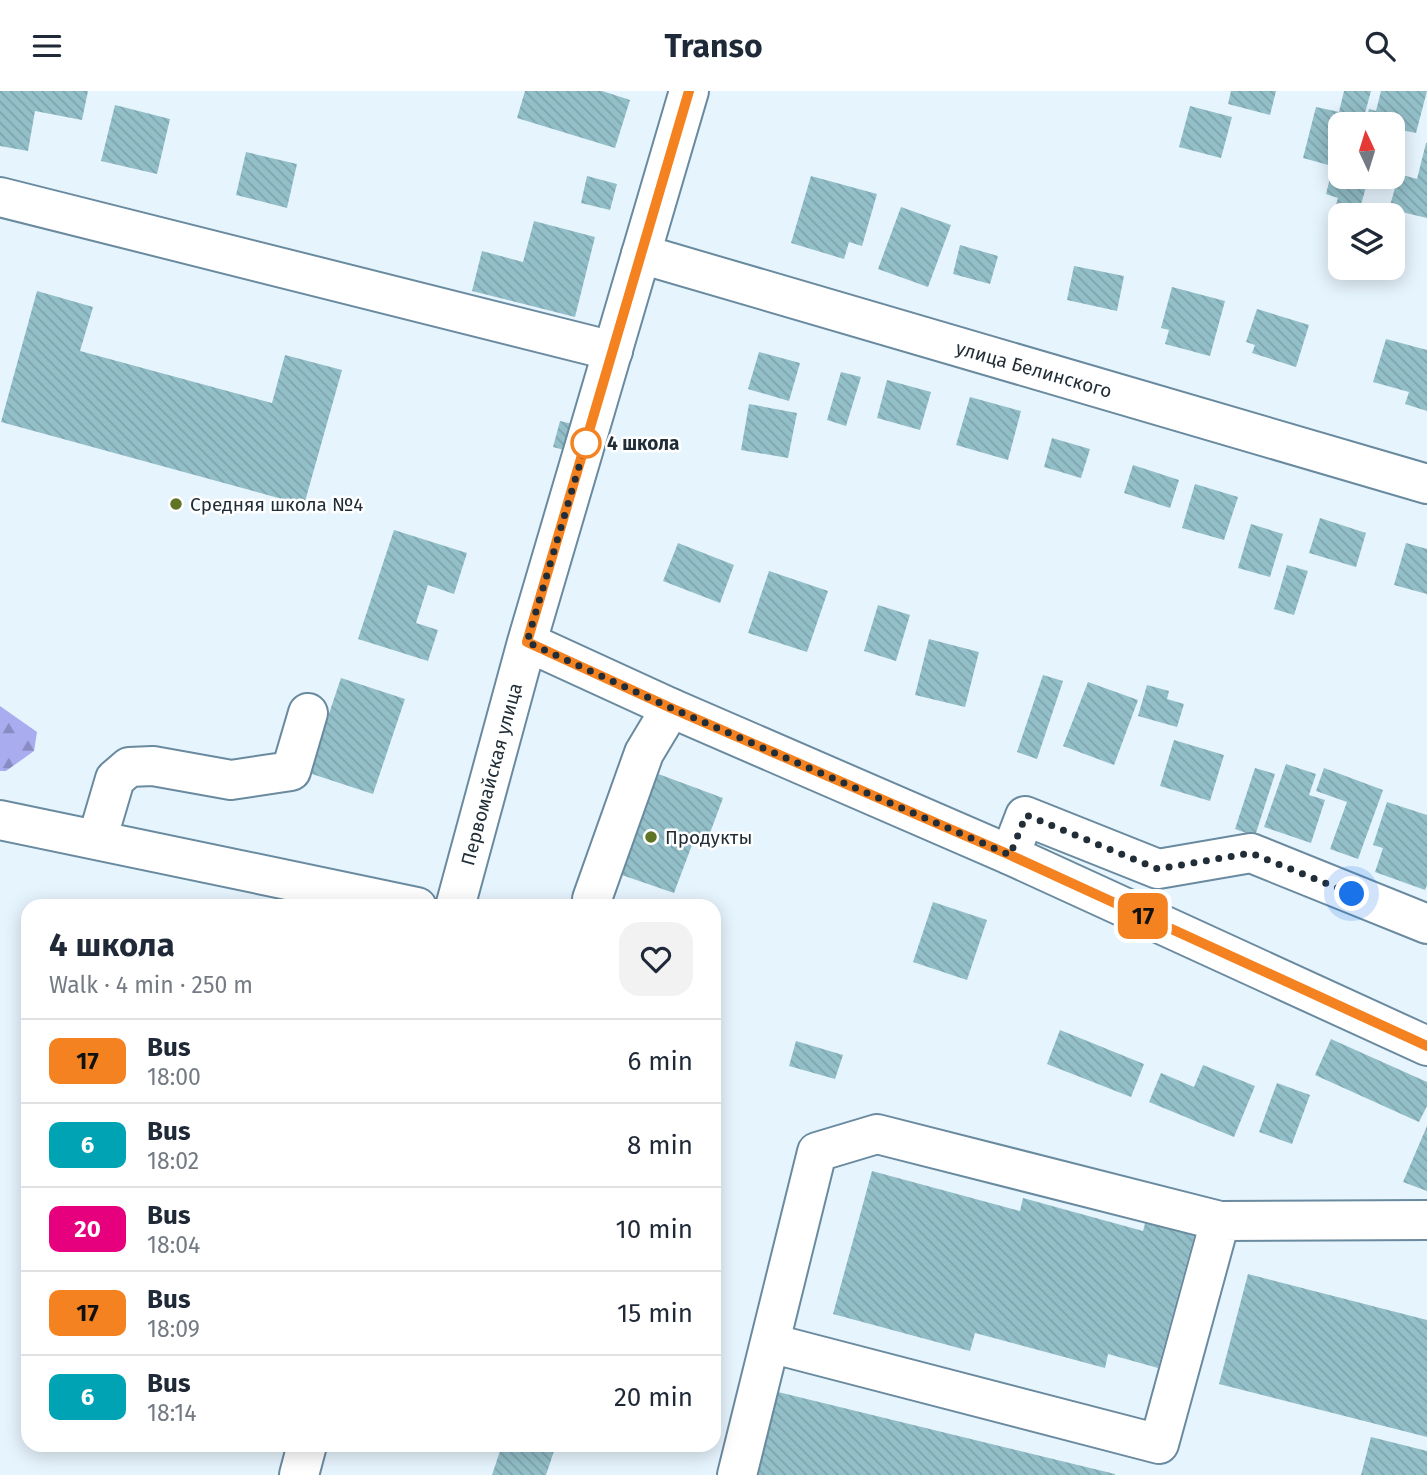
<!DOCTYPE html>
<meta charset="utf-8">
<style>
:root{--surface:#fff;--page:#f2f2f3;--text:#1f2937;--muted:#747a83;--line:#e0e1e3}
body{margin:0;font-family:"Fira Sans",sans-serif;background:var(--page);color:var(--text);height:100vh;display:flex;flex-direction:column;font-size:26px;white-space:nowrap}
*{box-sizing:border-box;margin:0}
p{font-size:23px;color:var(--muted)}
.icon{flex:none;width:38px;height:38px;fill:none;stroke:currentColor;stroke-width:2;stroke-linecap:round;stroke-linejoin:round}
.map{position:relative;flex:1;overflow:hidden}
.sheet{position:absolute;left:21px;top:808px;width:700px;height:553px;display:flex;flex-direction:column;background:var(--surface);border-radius:21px;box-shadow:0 4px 18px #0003}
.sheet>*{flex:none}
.badge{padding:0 14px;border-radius:10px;font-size:24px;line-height:46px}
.needle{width:46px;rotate:356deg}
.buttons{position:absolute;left:1328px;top:21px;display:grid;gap:14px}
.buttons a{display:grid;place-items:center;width:77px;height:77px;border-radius:14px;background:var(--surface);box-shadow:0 4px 18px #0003;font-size:35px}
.you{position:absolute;width:35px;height:35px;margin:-18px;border:5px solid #fff;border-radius:50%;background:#1a73e8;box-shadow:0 0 0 10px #1a73e833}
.map>.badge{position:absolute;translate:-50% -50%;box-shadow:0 0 0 4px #fff}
.round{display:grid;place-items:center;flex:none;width:74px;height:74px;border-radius:21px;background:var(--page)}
.headline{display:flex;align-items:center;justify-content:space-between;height:119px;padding:0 28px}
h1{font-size:33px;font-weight:700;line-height:52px}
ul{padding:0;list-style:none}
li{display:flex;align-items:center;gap:21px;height:84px;padding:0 28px;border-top:2px solid var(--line)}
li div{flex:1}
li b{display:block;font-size:26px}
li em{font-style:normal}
li .badge{min-width:77px;font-weight:700;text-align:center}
header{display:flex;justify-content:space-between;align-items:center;height:91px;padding:0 28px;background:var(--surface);font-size:32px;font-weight:700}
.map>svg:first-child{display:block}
.forest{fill:url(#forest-firs)}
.building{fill:url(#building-back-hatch)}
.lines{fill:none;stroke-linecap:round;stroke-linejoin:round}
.minor-casing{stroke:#698a9f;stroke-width:42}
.major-casing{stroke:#698a9f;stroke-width:42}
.minor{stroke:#fff;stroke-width:38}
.major{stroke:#fff;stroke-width:38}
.line-casing{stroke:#fff;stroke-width:16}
.line{stroke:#f58220;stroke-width:10}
.walk{stroke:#212e37;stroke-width:7;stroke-dasharray:0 12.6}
.stop-dot{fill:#fff;stroke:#f58220;stroke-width:3.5}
.poi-dot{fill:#5f7425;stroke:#fff;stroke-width:2.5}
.labels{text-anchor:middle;stroke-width:5;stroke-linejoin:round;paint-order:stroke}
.street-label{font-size:19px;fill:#212e37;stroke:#fff}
.stop-label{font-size:19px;font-weight:bold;fill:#212e37;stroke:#fff;text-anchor:start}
.poi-label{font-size:19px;fill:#212e37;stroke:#fff;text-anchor:start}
</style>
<header><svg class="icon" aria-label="menu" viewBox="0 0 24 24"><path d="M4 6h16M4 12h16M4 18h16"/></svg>Transo<svg class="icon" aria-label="search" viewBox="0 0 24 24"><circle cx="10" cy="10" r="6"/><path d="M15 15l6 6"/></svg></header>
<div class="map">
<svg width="1427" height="1384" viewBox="0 0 1427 1384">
<defs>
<pattern id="forest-firs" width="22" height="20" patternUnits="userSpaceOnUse" patternTransform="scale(1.75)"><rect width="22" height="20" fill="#a9acef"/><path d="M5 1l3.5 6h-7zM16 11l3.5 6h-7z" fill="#898cc2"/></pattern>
<pattern id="building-back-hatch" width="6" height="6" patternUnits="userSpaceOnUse" patternTransform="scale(1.75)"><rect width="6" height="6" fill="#93bfc9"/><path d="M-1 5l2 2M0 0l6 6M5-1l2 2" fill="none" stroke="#7ea4ad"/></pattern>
</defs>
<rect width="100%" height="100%" fill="#e6f4fd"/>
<path class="forest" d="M0,615L37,641L34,660L6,680H0Z"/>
<path class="building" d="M0,0H88L82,29L35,20L28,60L0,55Z
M525,0H602L630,9L615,57L517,27Z
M1231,0H1276L1270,24L1228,13Z
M1344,0H1371L1362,33H1340V41L1332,75L1303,67L1316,16L1339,21Z
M1381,0H1427L1416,42L1401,39L1394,66L1393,33H1365L1369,18L1376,20Z
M115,14L170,28L157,83L101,70Z
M1190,15L1232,26L1221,67L1179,56Z
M1426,52H1427V127L1389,118L1399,83L1417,88Z
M246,61L297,73L287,117L236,104Z
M1334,71L1340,72V86H1388L1386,94L1368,89L1358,124H1340V132L1331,129L1338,107L1326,103Z
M587,85L617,93L610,119L581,112Z
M811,85L877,103L862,155L849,151L844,168L791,152Z
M901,116L951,134L928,196L878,178Z
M534,130L595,146L575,226L472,200L482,160L523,171Z
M960,154L998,165L990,193L953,183Z
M1074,175L1124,185L1117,220L1067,209Z
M1172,196L1225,210L1210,265L1165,253L1169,239L1161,237Z
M37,200L93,216L80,260L272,312L285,264L342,279L304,414L1,331Z
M1257,218L1309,234L1296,276L1252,262L1255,254L1246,251Z
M1386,248L1427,259V320L1405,313L1409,301L1373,291Z
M759,261L800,272L789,310L748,298Z
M841,281L861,286L846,335L827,329Z
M887,289L931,301L920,339L877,327Z
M970,306L1021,320L1008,369L956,354Z
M749,313L797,322L788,367L741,359Z
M560,330L581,335L575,362L553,356Z
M1052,347L1090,358L1081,387L1044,376Z
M1133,374L1179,389L1170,417L1124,402Z
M1195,393L1238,406L1224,449L1182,437Z
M1320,427L1366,442L1356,476L1309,462Z
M1251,433L1283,443L1270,486L1238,477Z
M394,439L467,462L454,503L428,494L416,532L438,539L428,570L358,548Z
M678,452L734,474L720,512L663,490Z
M1406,452L1427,458V503L1394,494Z
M1287,474L1308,480L1294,524L1274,518Z
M769,480L828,500L807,561L748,542Z
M878,514L910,524L896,570L864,560Z
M929,548L979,561L965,616L915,604Z
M1043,584L1063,590L1037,668L1017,661Z
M341,587L405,608L373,703L309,682Z
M1088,591L1138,609L1114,674L1063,655Z
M1147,594L1169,600L1167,608L1184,613L1177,636L1138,625Z
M1174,649L1224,664L1210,710L1160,695Z
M1286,673L1316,683L1309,704L1325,709L1311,752L1264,736Z
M1255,677L1275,683L1255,745L1235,738Z
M1324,677L1383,699L1358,768L1330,758L1347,711L1316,700Z
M653,681L723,707L707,750L695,746L674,802L616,782Z
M1387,711L1427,724V794L1425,799L1375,781L1383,757L1373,754Z
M933,811L987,829L967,889L913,871Z
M1060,939L1144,973L1131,1006L1047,973Z
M1331,948L1427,991V1015L1419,1031L1315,984Z
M796,950L843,964L835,988L789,975Z
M1203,974L1255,995L1234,1046L1149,1011L1161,982L1194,996Z
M1277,992L1310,1004L1292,1053L1259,1041Z
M1427,1035V1100L1403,1091Z
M872,1080L1020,1120L1023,1107L1143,1140L1147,1125L1196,1138L1158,1277L1108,1263L1105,1277L975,1242L970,1260L833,1223Z
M1248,1183L1427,1229V1346L1219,1293Z
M778,1301L1115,1383V1384H758Z
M1371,1346L1427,1360V1384H1361Z
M502,1354H556L546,1384H492Z"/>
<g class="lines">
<g class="minor-casing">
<path id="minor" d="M0,106L613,260
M641,163L1427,393
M0,729L417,816
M97,749L115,688L129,676L153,675L231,689L291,680L308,622
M1010,764L1025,725L1158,778L1251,762L1427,833
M592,808L644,662L671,617
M770,1252L1159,1353L1220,1130
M737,1384L817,1061L877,1043L1220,1130L1427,1129"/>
</g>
<g class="major-casing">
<path id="major" d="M527,551L671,617L1010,764L1427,955
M455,816L527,551L689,0
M299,1384L307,1354"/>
</g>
<use href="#minor" class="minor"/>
<use href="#major" class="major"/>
</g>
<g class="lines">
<g class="line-casing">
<path id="line" d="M689,0L527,551L671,617L1010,764L1427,955"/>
</g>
<use href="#line" class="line"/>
<path class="walk" d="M586,352L527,551L671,617L1010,764L1026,724L1158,778L1251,762L1352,803"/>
</g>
<circle class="stop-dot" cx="586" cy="352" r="14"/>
<g class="poi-dot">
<circle cx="176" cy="413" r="7"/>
<circle cx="651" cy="746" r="7"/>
</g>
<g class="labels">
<g class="street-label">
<text transform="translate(1034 278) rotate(16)" y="7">улица Белинского</text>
<text transform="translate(491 683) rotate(-75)" y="7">Первомайская улица</text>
</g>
<g class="stop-label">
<text x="607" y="359">4 школа</text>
</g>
<g class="poi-label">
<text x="190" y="420">Средняя школа №4</text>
<text x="665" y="753">Продукты</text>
</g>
</g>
</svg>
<div class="buttons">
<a><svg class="needle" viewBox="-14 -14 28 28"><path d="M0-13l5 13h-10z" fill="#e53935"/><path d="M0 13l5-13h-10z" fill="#747a83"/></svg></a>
<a><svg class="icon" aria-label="layers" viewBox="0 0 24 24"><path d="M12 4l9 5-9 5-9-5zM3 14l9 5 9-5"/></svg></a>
</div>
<div class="you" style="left:1352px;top:803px"></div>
<b class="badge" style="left:1143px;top:825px;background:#f58220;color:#111">17</b>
<section class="sheet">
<div class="headline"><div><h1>4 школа</h1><p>Walk · 4 min · 250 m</p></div><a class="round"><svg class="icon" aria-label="heart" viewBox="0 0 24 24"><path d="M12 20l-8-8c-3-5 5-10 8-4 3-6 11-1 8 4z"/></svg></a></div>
<ul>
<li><span class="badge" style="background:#f58220;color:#111">17</span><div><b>Bus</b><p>18:00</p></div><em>6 min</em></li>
<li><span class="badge" style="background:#00a3b4;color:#fff">6</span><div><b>Bus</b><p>18:02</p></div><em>8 min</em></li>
<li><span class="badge" style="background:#e6007e;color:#fff">20</span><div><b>Bus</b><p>18:04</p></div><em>10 min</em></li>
<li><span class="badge" style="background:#f58220;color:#111">17</span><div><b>Bus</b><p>18:09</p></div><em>15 min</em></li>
<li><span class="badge" style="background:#00a3b4;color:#fff">6</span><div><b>Bus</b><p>18:14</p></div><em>20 min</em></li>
</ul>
</section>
</div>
